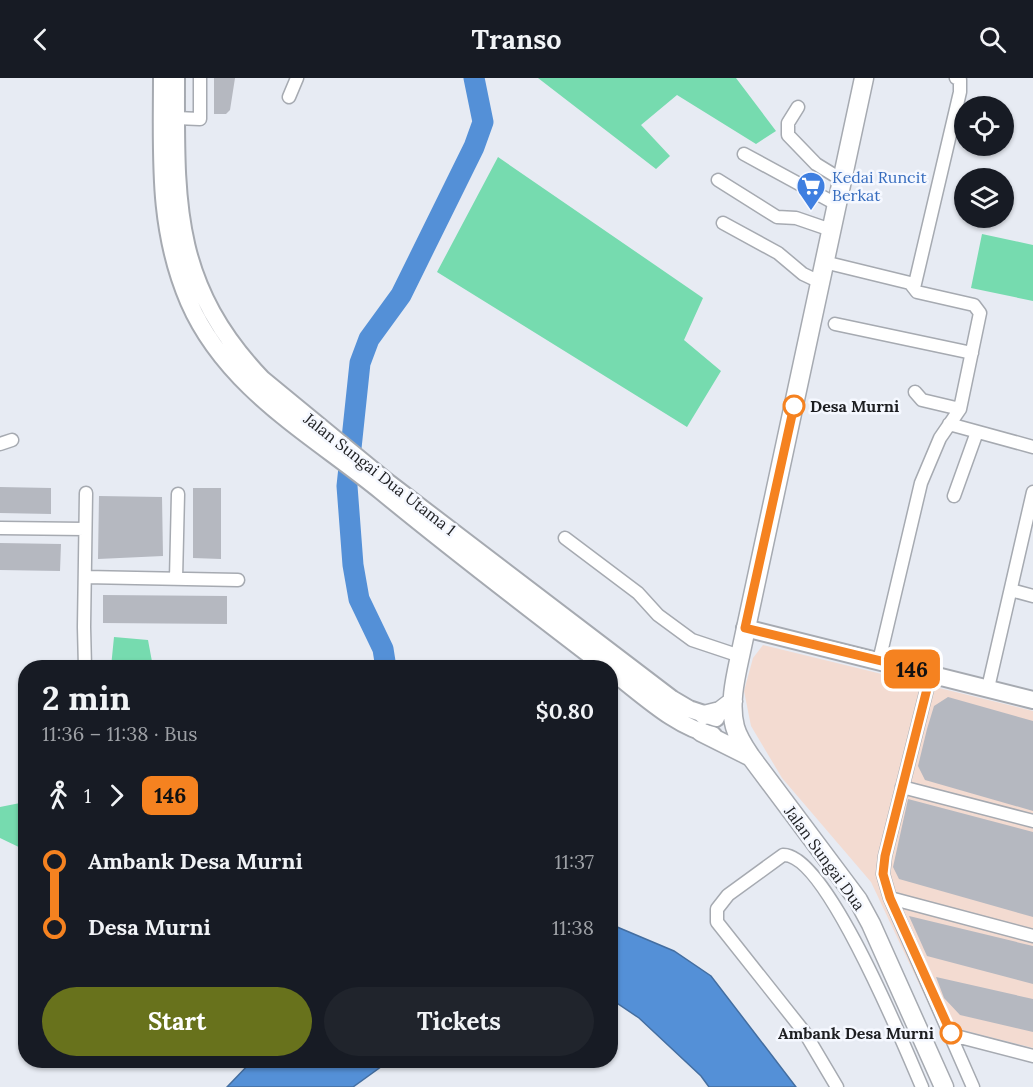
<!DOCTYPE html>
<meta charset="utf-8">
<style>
:root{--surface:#171b24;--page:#20242c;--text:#f1f3f6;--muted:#9ea1a6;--accent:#68721c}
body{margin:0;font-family:Lora,serif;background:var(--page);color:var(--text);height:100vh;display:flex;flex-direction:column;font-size:22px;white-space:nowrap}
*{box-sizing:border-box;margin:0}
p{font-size:20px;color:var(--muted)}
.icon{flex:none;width:33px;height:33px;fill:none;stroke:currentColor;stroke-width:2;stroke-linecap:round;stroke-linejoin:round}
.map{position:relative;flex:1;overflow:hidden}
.drawer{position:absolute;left:18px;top:582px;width:600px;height:408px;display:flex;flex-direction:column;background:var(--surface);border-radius:24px;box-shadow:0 2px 4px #0004}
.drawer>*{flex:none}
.badge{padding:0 12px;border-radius:9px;font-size:21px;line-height:39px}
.tools{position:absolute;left:954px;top:18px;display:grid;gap:12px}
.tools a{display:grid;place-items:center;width:60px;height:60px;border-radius:50%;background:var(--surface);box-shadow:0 2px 4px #0004;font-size:30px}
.map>.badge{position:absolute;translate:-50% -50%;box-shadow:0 0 0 3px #fff}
.legs{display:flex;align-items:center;gap:9px;height:66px;padding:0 24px;font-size:20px}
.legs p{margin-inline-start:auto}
.headline{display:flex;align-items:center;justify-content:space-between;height:102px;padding:0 24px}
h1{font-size:33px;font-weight:700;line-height:45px}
.cta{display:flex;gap:12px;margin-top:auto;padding:12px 24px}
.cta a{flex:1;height:69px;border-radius:36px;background:var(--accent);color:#fff;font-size:24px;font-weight:700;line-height:69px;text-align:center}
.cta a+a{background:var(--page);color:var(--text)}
ul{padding:0 24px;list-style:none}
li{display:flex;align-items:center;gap:21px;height:66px;font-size:22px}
li i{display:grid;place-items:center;width:9px;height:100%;margin:0 8px;background:currentColor}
li i::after{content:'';width:15px;height:15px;margin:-8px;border:4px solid;border-radius:50%;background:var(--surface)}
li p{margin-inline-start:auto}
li:first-child i{background:linear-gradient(#0000 50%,currentColor 0)}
li:last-child i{background:linear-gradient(currentColor 50%,#0000 0)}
header{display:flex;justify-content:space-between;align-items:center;height:78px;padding:0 24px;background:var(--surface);font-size:27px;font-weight:700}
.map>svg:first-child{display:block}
.commercial{fill:#f3dbd1}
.green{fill:#76dbaf}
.water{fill:#5490d7;stroke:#446ea0;stroke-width:1.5}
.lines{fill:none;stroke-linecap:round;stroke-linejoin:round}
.river{stroke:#5490d7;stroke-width:21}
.building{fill:#b5b8c0}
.minor-casing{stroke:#a6aab1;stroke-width:15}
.tertiary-casing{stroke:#a6aab1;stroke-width:20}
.secondary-casing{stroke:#a6aab1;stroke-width:21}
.minor{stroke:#fff;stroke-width:12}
.tertiary{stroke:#fff;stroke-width:16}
.secondary{stroke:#fff;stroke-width:18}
.line-1-casing{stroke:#fff;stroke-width:14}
.line-1{stroke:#f58220;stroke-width:9}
.stop-1-dot{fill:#fff;stroke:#f58220;stroke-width:3}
.labels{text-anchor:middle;stroke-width:5;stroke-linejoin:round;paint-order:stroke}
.shop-label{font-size:16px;fill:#366cbe;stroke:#f5f8ff;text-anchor:start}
.stop-label{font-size:16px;font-weight:bold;fill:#1d1e21;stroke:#f5f8ff;text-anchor:start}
.street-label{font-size:16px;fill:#1d1e21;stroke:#f5f8ff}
</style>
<header><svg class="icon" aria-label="back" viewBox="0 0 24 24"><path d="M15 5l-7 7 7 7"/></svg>Transo<svg class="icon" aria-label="search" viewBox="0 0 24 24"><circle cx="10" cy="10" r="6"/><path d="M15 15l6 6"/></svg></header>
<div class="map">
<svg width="1033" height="1009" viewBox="0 0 1033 1009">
<rect width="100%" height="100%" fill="#e7ebf3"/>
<path class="commercial" d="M763,567L1033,633V970L938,946L871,804L782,700L751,648L744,613L753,580Z"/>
<path class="green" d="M538,0H736L776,53L756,66L677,17L641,47L670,78L656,91Z
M498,79L703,220L684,262L721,293L687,349L437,194Z
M982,156L1033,167V223L971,210Z
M114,559L148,562L153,589H111Z
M25,724H26L25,772L0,760V729Z"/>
<path class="water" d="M610,846L674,873L711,898L796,1009H709L701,998L639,940L611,921Z
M252,983V982L389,983L353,1009H227Z"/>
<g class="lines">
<path class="river" d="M386,590L383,571L359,521L353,487L347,408L360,285L369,261L401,217L474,69L483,44L474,0"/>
</g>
<path class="building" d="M214,0H235L230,32L226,36H214Z
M0,409L51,410V436L0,435Z
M193,410H221V481L193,480Z
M99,418L162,419L163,478L98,481Z
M0,465L61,466L60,493L0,492Z
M103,517L227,518V546L103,545Z
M948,619L1033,643V733L925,702L918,688L927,651L934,628Z
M908,721L1033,754V839L899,801L893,789Z
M909,838L1033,868V906L927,878Z
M936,899L1033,921V954L960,937L944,920Z"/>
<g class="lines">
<g class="minor-casing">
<path id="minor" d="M289,19L297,0
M798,29L788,45V57L816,86L842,102
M176,40L200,41V0
M744,76L836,126
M718,102L777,139L796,140L831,152
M723,145L778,175L803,196L820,204
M824,184L910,205L917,214L974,227L980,235L960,331L940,360L921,405L879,583
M914,210L960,14V2L956,0
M835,246L972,275
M915,314L922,322L960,331
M949,346L1033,369
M0,366L12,362
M954,418L977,354
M0,450L85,451
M565,460L638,515L658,537L692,562L740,578
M85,499L238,502
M176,501L178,416
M1011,512L1033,518
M85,590L84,549L86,415
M931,595L885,778L883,796L890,820L973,1009
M988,610L1033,414
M902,709L1033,743
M890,820L1033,858
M952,957L1033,978
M837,1009L805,955L717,844V831L728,817L783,777C826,775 905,970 922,1009"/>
</g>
<g class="tertiary-casing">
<path id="tertiary" d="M162,0C162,78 157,150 189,224C227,311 311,356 381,413C455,474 531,532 607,590
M176,0C176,123 171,205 262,301L386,403L672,621L689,631L716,640
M745,550L1033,622
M610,592C641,615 675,649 713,657"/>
</g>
<g class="secondary-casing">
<path id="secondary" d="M864,0L740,578C735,601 729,627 735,649C738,660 745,670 751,679L858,822L871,846L944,1009
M704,637L720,633L733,623
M701,654L751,679"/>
</g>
<use href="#minor" class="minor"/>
<use href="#tertiary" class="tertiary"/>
<use href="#secondary" class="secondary"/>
</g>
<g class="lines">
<g class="line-1-casing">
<path id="line-1" d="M794,328L745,550L931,595L885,778L883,796L890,820L951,955"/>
</g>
<use href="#line-1" class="line-1"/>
</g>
<defs>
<g id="supermarket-pin" transform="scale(1.5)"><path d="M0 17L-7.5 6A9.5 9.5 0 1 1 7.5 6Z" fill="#3f7fe0" stroke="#f5f8ff"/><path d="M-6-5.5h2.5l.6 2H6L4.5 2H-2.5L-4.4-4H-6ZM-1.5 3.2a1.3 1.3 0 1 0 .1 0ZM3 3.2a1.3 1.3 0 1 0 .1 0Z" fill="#fff"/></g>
</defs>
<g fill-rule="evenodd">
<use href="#supermarket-pin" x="811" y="108"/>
</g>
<g class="stop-1-dot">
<circle cx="794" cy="328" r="10"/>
<circle cx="951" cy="955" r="10"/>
</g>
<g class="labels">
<g class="shop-label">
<text x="832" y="105">Kedai Runcit<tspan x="832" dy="18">Berkat</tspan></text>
</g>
<g class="stop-label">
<text x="810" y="334">Desa Murni</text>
<text x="934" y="961" text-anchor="end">Ambank Desa Murni</text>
</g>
<g class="street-label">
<text transform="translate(380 396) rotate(38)" y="6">Jalan Sungai Dua Utama 1</text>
<text transform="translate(825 780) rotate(54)" y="6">Jalan Sungai Dua</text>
</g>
</g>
</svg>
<div class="tools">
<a><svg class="icon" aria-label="locate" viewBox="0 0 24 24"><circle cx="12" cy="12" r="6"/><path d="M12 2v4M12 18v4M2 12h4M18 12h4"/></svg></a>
<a><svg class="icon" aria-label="layers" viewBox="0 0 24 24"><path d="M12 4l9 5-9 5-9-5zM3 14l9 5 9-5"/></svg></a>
</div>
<b class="badge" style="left:912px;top:591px;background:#f58220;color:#111">146</b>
<section class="drawer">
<div class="headline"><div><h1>2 min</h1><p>11:36 – 11:38 · Bus</p></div><b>$0.80</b></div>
<div class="legs"><svg class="icon" aria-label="walk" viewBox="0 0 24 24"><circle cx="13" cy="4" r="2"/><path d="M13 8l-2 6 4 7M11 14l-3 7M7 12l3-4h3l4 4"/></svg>1<svg class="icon" aria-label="forward" viewBox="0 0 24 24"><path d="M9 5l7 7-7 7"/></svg><b class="badge" style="background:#f58220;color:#111">146</b></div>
<ul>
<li><i style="color:#f58220"></i><b>Ambank Desa Murni</b><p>11:37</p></li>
<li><i style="color:#f58220"></i><b>Desa Murni</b><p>11:38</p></li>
</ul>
<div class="cta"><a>Start</a><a>Tickets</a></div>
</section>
</div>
